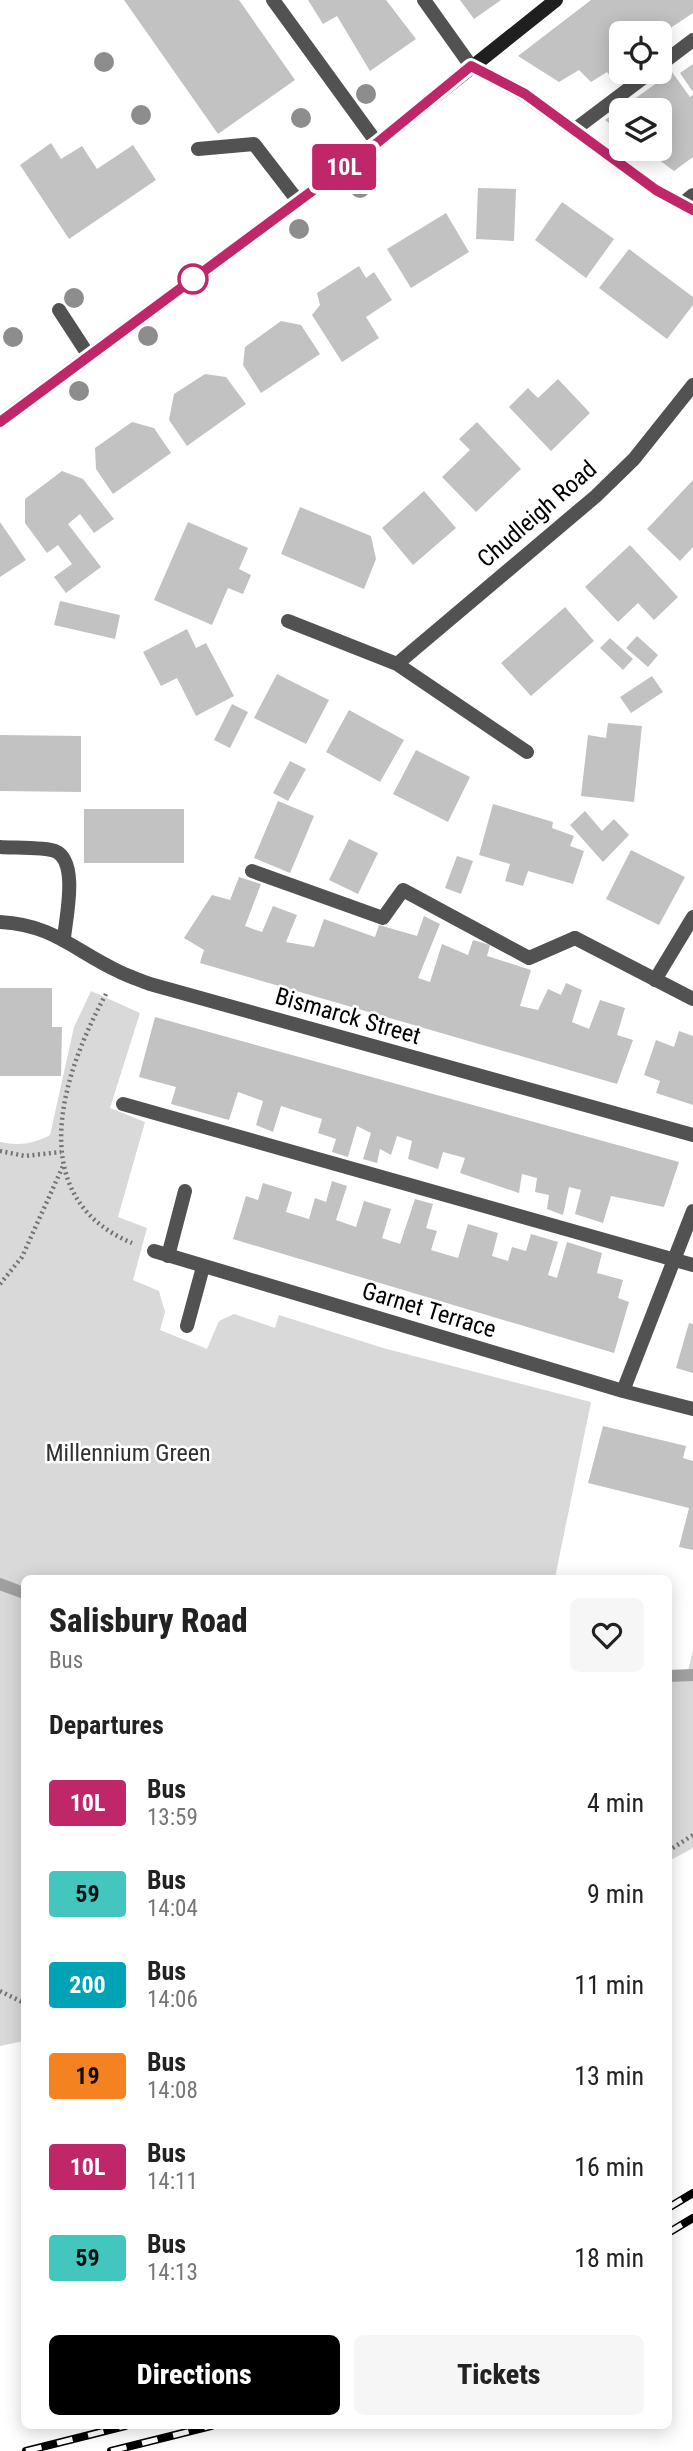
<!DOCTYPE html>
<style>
:root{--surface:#fff;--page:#f6f6f6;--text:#222;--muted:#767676;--accent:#000}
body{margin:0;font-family:"Roboto Condensed",sans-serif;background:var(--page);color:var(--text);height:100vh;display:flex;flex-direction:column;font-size:26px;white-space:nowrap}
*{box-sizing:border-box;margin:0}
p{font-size:23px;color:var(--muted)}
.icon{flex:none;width:38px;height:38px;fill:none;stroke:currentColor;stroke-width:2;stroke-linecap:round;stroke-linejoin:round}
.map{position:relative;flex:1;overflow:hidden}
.side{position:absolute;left:21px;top:1575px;width:651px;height:854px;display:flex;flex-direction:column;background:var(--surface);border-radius:10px;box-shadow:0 4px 18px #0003}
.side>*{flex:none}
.badge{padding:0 14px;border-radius:5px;font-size:24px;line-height:46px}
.buttons{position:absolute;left:609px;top:21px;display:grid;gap:14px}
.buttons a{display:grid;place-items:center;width:63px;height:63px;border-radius:10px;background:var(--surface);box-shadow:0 4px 18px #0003;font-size:35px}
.map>.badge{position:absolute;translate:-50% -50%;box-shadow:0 0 0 4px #fff}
h2{padding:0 28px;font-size:26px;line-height:63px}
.round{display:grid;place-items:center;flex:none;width:74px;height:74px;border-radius:10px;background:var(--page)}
.overview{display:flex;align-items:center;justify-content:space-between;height:119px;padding:0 28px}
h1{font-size:33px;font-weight:800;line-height:52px}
.primary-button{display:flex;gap:14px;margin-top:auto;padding:14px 28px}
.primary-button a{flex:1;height:80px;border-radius:10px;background:var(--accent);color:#fff;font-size:28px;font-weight:800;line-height:80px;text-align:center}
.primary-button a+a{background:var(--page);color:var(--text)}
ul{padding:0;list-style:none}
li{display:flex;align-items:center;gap:21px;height:91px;padding:0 28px}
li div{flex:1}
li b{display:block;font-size:26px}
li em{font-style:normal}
li .badge{min-width:77px;font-weight:700;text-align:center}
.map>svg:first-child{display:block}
.green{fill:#d9d9d9}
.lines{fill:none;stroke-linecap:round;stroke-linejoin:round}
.stream{stroke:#a0a0a0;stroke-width:12}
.building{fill:#c2c2c2}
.path{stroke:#747474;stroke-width:4.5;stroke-dasharray:2 3.5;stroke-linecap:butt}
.lane{stroke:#525252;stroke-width:14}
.street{stroke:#525252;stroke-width:14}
.secondary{stroke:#1f1f1f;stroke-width:14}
.rail-casing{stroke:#000;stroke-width:8}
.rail{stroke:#fff;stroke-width:5;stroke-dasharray:16;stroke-linecap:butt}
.tree{fill:#8d8d8d}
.line-casing{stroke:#fff;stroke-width:16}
.line{stroke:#c02769;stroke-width:10}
.stop-dot{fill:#fff;stroke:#c02769;stroke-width:3.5}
.labels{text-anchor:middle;stroke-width:5;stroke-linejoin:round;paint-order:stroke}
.street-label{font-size:24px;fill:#000;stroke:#fff}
.park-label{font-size:24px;fill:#303030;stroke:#fff}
</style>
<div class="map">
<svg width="693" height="2451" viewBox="0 0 693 2451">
<rect width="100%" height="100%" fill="#fff"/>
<path class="green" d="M91,991L140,1013L110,1108L145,1122L118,1217L147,1228L133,1280L159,1291L165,1312L160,1330L207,1349L219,1321L234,1314L275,1328L279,1315L383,1348L591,1402L555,1578H24V2041L0,2046V1142C19,1146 33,1144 50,1135L74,1027Z
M693,1650V1848L669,1861V1672L688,1671Z"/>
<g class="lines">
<path class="stream" d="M0,1584L24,1593
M668,1676L693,1675"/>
</g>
<path class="building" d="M124,0H239L295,80L218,134Z
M308,0H386L416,39L370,71L337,16L323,24Z
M460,0H501L474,19Z
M591,0H693V13L660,35V33H621V72H632L615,83L607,72L591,82L579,70L559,82L518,56Z
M693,64V92L680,73Z
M672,72L690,97L693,95V157L674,171L644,149H660V110H621V132L605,120Z
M51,143L61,159L82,146L97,169L133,145L156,180L69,239L20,165Z
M478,188L516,189L514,241L476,239Z
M562,202L614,239L586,278L535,240Z
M446,213L469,252L411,288L387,249Z
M629,249L693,297V305L667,339L599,288Z
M359,266L366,278L374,272L392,300L366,317L379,338L342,362L312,315L320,305L317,293Z
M281,321L301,325L320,354L261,393L243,365L245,347Z
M205,374L226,377L246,404L187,446L169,420L174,394Z
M558,379L590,413L551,451L509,407L528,388L538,398Z
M132,422L154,428L171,453L113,494L96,469L95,448Z
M477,422L521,469L476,512L442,477L470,450L459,439Z
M62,471L83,479L114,519L94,533L80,514L68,524L101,567L66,593L54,577L72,564L58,545L47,553L25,523V499Z
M693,480V547L680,561L647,529Z
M424,491L456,528L413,565L382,528Z
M300,507L371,536L376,559L364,589L281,554Z
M0,522L26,560L0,577Z
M188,522L248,548L239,569L251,575L243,594L228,588L212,625L154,600Z
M630,545L678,597L654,620L638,603L618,622L585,587Z
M60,601L120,615L115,639L54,625Z
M565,607L594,641L531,696L501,663Z
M187,629L196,648L206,643L234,696L196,716L177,678L161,686L143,652Z
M637,636L658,655L648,667L626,648Z
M610,638L633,659L623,670L600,648Z
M277,674L329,700L306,744L254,718Z
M652,676L663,692L631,713L620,697Z
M232,704L248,712L230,748L214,740Z
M349,710L404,740L380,782L326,752Z
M608,723L642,726L634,802L581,796L588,735L606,738Z
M0,735L81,736V792L0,791Z
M416,750L470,777L448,822L393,794Z
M290,761L306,769L288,801L273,793Z
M278,801L314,816L290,873L254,858Z
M493,804L553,822L552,828L574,836L570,846L584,851L573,884L528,871L523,886L505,881L510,864L479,855Z
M84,809H184V863H84Z
M585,811L602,831L614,819L629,835L603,862L570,825Z
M349,839L378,853L358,894L329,880Z
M631,850L685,877L659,925L606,899Z
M457,856L473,861L461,894L445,888Z
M239,877L261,884L245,926L262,932L273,906L297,915L286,942L314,947L324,919L375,937L379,925L417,936L424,916L440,924L418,978L430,982L442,944L468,955L473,940L490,945L487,956L531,970L520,1006L538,1010L548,989L561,995L566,983L582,990L572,1022L589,1029L600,1000L625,1008L617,1035L633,1040L617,1084L200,963L204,950L184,938L212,895L230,900Z
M0,988H52V1027H62L61,1076H0Z
M155,1017L679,1162L664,1207L611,1196L603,1223L575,1214L581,1190L569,1187L563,1215L547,1209L549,1195L535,1192L537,1178L522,1174L519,1193L460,1173L465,1158L443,1152L438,1169L408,1159L412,1141L397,1136L391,1155L380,1149L377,1163L363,1159L371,1133L357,1126L348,1157L332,1152L336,1139L318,1133L322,1119L281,1106L273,1132L256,1125L263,1101L238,1092L229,1120L171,1104L176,1087L139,1077Z
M679,1031L693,1036V1105L656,1093L660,1081L644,1075L656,1040L674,1047Z
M332,1181L347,1186L336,1220L356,1227L364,1201L391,1209L382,1238L400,1244L415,1199L433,1204L426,1228L437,1231L431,1250L458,1258L468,1224L498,1233L492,1256L508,1261L512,1247L526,1251L531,1234L558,1242L548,1275L557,1278L567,1242L602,1253L597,1273L623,1280L618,1298L629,1302L614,1353L233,1239L246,1196L258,1200L263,1183L292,1192L286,1212L309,1219L315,1198L326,1202Z
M689,1323L693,1324V1373L676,1368Z
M603,1426L686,1446L683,1458L693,1461V1550L679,1547L689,1508L588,1483Z"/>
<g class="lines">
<path class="path" d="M106,994C62,1074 22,1197 132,1243
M0,1151L25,1156L61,1152
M0,1284L22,1257L63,1166
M668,1851L693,1835
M0,1991L24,2003"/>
<path class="lane" d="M273,0L377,143
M660,65L693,40
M574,130L651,72
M198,149L254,144L298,201
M59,310L89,356
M0,847C12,848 45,847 55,851C79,861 66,917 64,938
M252,871L383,918L403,890L529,958L575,938
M655,980L693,917
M123,1104L693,1265
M168,1256L185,1191
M187,1326L203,1267"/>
<path class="street" d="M424,0L471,66
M682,204L693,195
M288,621L397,664L527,752
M397,664L596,496L634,459L693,385
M0,922C55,925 74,951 120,972C130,977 140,980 150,984L693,1135
M575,938L693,999
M154,1251L623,1391L693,1409
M623,1391L693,1211"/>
<path class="secondary" d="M471,66L525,95L656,190L693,210
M0,421L377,143L556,0"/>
<g class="rail-casing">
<path id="rail" d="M668,2208L693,2193
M668,2233L693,2218
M26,2451L125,2426
M111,2451L211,2426"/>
</g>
<use href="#rail" class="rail"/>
</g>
<g class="tree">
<circle cx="104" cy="62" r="10"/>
<circle cx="366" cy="94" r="10"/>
<circle cx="141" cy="115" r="10"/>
<circle cx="301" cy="118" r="10"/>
<circle cx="360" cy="188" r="10"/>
<circle cx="299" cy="229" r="10"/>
<circle cx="74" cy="298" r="10"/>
<circle cx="148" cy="336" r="10"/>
<circle cx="13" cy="337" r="10"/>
<circle cx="79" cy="391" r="10"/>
</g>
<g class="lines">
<g class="line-casing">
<path id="line" d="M0,422L377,143L471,66L525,94L656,190L693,210"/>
</g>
<use href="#line" class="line"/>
</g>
<circle class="stop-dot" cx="193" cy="279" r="14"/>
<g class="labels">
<g class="street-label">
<text transform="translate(537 514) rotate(-41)" y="8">Chudleigh Road</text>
<text transform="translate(348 1016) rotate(16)" y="8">Bismarck Street</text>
<text transform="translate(429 1310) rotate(17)" y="8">Garnet Terrace</text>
</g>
<g class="park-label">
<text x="128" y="1461">Millennium Green</text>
</g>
</g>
</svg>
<div class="buttons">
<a><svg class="icon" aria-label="locate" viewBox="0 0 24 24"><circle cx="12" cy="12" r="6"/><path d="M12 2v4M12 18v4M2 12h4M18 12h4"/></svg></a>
<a><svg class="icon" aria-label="layers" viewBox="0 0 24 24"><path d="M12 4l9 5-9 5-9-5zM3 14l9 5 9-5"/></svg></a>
</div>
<b class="badge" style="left:344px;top:167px;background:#c02769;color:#fff">10L</b>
<section class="side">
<div class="overview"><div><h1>Salisbury Road</h1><p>Bus</p></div><a class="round"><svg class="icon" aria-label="heart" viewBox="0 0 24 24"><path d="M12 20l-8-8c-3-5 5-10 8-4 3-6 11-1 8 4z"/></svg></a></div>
<h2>Departures</h2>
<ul>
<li><span class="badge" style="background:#c02769;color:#fff">10L</span><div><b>Bus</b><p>13:59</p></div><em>4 min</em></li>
<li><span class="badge" style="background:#42c6bd;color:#111">59</span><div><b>Bus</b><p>14:04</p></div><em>9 min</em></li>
<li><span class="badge" style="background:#00a3b4;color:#fff">200</span><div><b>Bus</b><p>14:06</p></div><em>11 min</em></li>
<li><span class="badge" style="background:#f58220;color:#111">19</span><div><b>Bus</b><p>14:08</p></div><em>13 min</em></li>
<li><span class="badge" style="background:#c02769;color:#fff">10L</span><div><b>Bus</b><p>14:11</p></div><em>16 min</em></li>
<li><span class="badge" style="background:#42c6bd;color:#111">59</span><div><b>Bus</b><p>14:13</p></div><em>18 min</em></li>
</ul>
<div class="primary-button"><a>Directions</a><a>Tickets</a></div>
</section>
</div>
